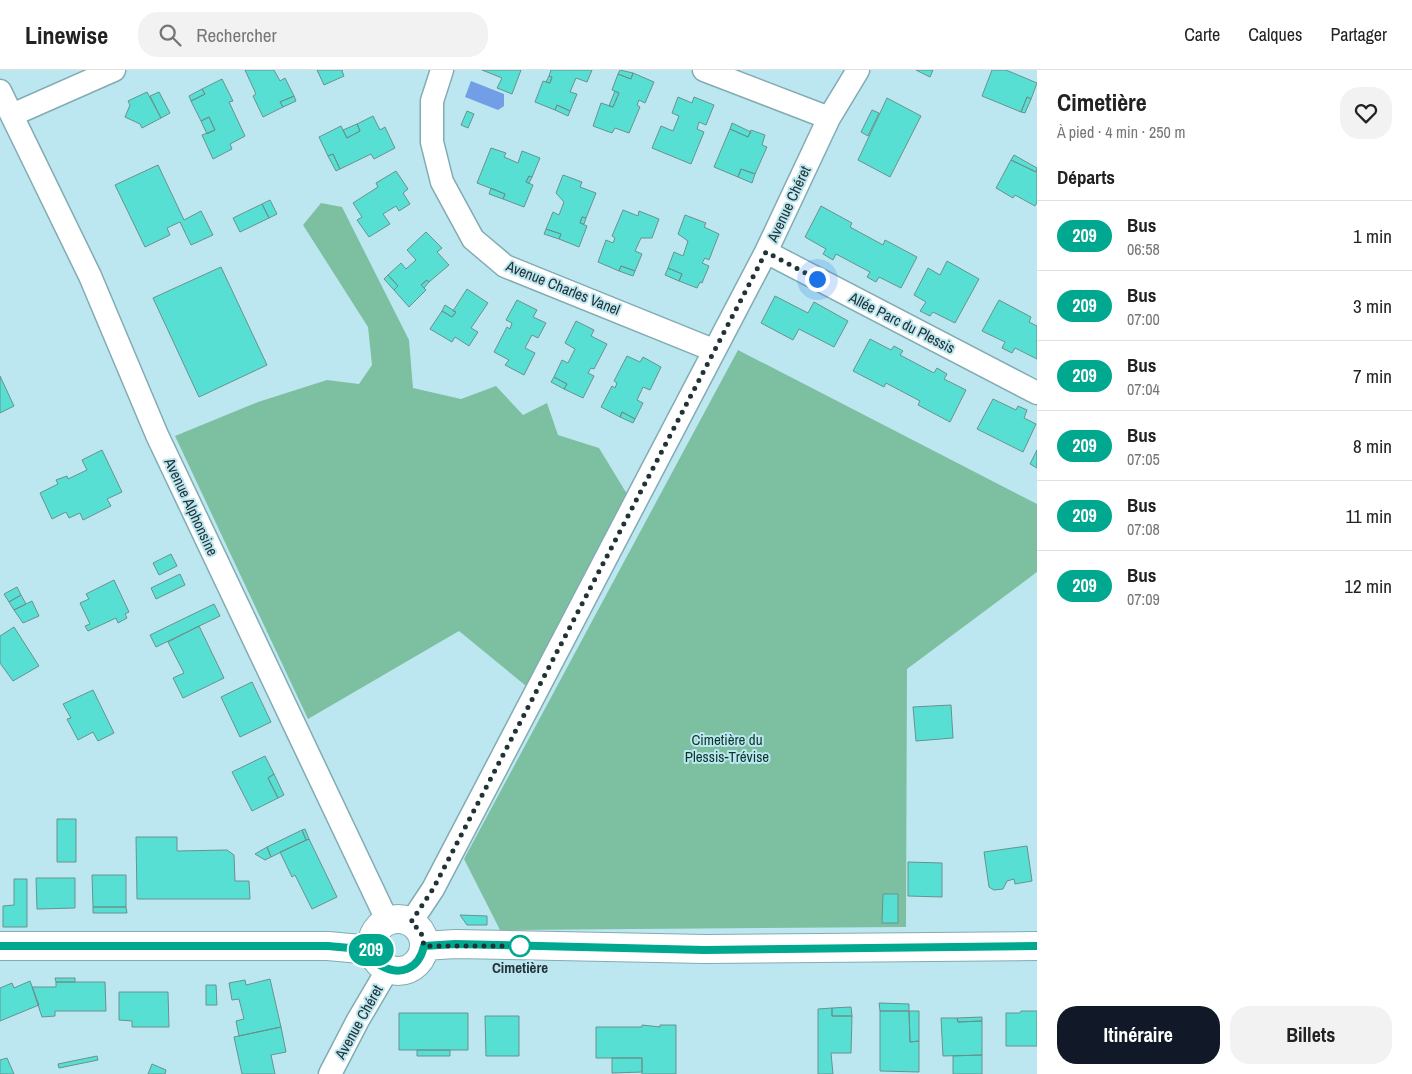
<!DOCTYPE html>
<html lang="fr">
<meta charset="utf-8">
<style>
:root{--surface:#fff;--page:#f2f2f2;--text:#222;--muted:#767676;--line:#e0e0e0;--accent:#111827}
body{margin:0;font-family:"Archivo Narrow",sans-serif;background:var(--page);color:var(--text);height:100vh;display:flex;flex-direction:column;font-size:19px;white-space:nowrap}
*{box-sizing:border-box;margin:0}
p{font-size:16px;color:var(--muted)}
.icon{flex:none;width:28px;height:28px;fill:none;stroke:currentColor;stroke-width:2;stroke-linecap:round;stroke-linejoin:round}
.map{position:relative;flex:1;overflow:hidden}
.sheet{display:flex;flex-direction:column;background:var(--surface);width:375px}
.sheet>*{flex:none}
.badge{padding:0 10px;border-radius:16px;font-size:18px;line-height:32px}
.you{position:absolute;width:25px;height:25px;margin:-12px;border:4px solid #fff;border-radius:50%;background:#1a73e8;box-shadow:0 0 0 8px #1a73e833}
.map>.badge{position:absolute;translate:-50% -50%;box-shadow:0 0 0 2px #fff}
h2{padding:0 20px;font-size:19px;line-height:45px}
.round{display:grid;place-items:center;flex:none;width:52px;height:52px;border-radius:20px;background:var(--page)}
.headline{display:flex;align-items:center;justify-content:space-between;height:85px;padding:0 20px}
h1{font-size:24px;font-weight:800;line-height:38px}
.primary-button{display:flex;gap:10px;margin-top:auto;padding:10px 20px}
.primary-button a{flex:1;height:58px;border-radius:20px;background:var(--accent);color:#fff;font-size:20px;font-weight:800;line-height:58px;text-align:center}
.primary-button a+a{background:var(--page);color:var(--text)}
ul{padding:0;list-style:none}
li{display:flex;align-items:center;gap:15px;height:70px;padding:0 20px;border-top:1px solid var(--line)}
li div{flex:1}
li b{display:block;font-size:19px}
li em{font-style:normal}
li .badge{min-width:55px;font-weight:700;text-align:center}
header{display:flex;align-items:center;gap:30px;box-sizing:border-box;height:70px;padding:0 25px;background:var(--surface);border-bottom:1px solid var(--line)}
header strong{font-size:24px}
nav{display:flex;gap:28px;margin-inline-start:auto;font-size:18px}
.search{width:350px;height:45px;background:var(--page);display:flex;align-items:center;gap:12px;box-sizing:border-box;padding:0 18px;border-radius:20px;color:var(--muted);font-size:19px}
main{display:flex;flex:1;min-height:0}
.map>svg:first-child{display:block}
.green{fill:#7dc0a1}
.water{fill:#719ee6}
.building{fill:#58dfd4;stroke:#68928d}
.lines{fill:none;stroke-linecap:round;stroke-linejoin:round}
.street-casing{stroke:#82abb3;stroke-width:25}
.secondary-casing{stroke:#82abb3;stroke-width:30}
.street{stroke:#fff;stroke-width:22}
.secondary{stroke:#fff;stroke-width:28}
.line-casing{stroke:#fff;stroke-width:11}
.line{stroke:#00a88f;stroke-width:8}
.walk{stroke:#223336;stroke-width:5;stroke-dasharray:0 9}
.stop-dot{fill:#fff;stroke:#00a88f;stroke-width:2.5}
.labels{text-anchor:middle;stroke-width:4;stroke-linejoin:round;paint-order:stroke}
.street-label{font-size:15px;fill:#223336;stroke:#bde7f0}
.park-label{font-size:15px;fill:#073726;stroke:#bde7f0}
.stop-label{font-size:15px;font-weight:bold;fill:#223336;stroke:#bde7f0}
</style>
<header>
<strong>Linewise</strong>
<div class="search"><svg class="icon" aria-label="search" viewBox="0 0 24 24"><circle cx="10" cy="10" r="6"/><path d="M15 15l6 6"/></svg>Rechercher</div>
<nav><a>Carte</a><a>Calques</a><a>Partager</a></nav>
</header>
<main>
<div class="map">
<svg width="1037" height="1004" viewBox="0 0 1037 1004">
<rect width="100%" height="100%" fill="#bde7f0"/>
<path class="green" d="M321,133L342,137L409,270L413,318L461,329L496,316L523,345L547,333L558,365L599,378L627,424L526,616L459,561L308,649L175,366L258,332L327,310L359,314L372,295L368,257L303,155Z
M738,280L1037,434V502L907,599L906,857L500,860L464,789Z"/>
<path class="water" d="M471,11L504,24V36L498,40L465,27Z"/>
<path class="building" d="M245,0H274L280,11L285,8L294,26L280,32L283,37L263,47L253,26L256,24Z
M317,0H343L342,1L344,6L324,15Z
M482,0H521L512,24L497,18L502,8Z
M551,0H592L587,12L576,8L570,22L577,24L570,41L557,35L555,40L535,32L543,11L550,13L552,7L549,6Z
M620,0L633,3L631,9L618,4Z
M916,0H933L930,7Z
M992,0H1006L1037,13L1031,29L1027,27L1021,42L982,26Z
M633,3L654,12L645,33L639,30L637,35L640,37L629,63L615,58L612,63L593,56L601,33L613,37L619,23L612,20L618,4L631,9Z
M549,6L552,7L550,13L546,12Z
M222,9L233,31L229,32L245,66L230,74L232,79L213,89L202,65L215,60L209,47L201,51L191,31L205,24L202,19Z
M202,19L205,24L191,31L189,26Z
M615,21L619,23L613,37L609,36Z
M147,22L161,48L142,58L140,54L125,47L130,35L128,31Z
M159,22L170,43L161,48L150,26Z
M294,26L296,31L283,37L280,32Z
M678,27L692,33L694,27L714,35L706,55L699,52L697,59L704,62L691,94L652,78L661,56L673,61L679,46L672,43Z
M1027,27L1031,29L1025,43L1021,42Z
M887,28L921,46L890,107L858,90Z
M557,35L570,41L568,46L555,40Z
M872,40L879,43L868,66L861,62Z
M467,41L474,44L468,58L461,55Z
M373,46L380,60L385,57L395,78L374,89L371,84L340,99L333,84L328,86L319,67L341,56L347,68L360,61L357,54Z
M209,47L215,60L207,64L201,51Z
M732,53L751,62L748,67L730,59Z
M357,54L360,61L347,68L343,60Z
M730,59L748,67L751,60L765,65L762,75L767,77L755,104L741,99L738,107L714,97Z
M491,78L506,83L504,87L518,93L522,81L540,88L532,107L529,106L526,112L533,115L524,137L503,129L505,124L477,113Z
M333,84L340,99L336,101L328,86Z
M1014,85L1037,98L1036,102L1011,90Z
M1011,90L1036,102L1037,99V132L1035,136L1015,125L1013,128L996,118Z
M158,95L184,150L201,141L213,165L191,175L180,152L167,158L170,165L145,177L115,115Z
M741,99L755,104L752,113L738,107Z
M396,101L408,119L403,123L410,134L399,141L396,136L383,144L390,154L369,167L357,150L362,147L353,133L378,117L376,113Z
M563,105L582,112L580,117L596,123L586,148L582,147L580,153L587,156L579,177L559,169L561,164L546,159L553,142L559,145L564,132L556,123Z
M529,106L532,107L529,113L526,112Z
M491,118L505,124L503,129L489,124Z
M270,130L277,144L269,148L262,134Z
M262,134L269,148L240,162L233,148Z
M821,136L852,153L850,157L883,175L885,170L917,187L901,218L879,207L876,212L867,207L870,202L836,184L833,190L823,184L826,179L805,167Z
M623,140L638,146L639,141L659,149L652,168H641L635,181L642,184L635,201L621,196L619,201L598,192L606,170L613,173L615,168L612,166Z
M685,145L706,153L704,157L719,164L709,190L705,188L702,193L709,196L702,213L700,212L697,218L679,211L682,204L668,198L674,182L683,186L688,171L678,164Z
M582,147L586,148L584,154L580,153Z
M546,159L561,164L559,169L544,164Z
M426,162L442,178L437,182L449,195L429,212L427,210L421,215L426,220L409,237L394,220L398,216L388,205L401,193L406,199L416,190L407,180Z
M947,191L979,209L955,253L933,242L930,246L920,241L926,232L914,225L928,198L940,205Z
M621,196L635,201L633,206L619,201Z
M221,197L267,295L199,327L153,228Z
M668,198L682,204L679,211L665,205Z
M388,205L398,216L394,220L384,209Z
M427,210L429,212L424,218L421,215Z
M467,219L488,233L471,258L478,262L469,276L455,267L452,272L430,259L442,241L452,247L456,242L453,241Z
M775,226L808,243L814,232L848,251L834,277L799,259L793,270L761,253Z
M517,230L537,240L533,247L546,253L538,268L532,265L525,278L535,283L524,305L505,295L509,290L494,282L507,257L510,259L512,253L506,250Z
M999,230L1031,247L1029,252L1037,256V289L1015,278L1012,283L1002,278L1005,272L982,261Z
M445,235L456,242L452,247L442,241Z
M576,251L594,260L591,266L607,274L594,299L591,298L588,303L594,306L583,328L564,319L567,314L554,307L562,290L568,293L575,279L565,273Z
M870,269L891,280L894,276L903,281L900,285L934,303L937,298L947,304L944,309L966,320L950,352L918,335L920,331L886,313L884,317L853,301Z
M627,286L640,292L643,287L661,297L650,320L643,317L637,330L643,333L635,349L622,342L620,347L601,337L612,316L615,318L617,313L614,311Z
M0,306L14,336L0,343Z
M554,307L567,314L564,319L551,312Z
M993,329L1016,340L1018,336L1027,340L1024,348L1036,354L1023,382L977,359Z
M622,342L635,349L633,353L620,347Z
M102,380L122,422L107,429L111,436L83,450L80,443L69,448L66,442L52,449L40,423L58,414L56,410L67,406L68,409L87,400L82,390Z
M1037,380V398L1030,394Z
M171,484L177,496L159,505L153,493Z
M180,504L185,515L156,529L151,518Z
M114,510L129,542L125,544L127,548L118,553L116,548L88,561L85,556L90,554L80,533L89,529L86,524Z
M17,517L21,525L9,532L4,524Z
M21,525L26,534L14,540L9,532Z
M32,531L39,546L23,553L14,540Z
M214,534L220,546L156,577L150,565Z
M199,556L224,608L183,628L173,608L184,603L168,572Z
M14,557L39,596L13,611L0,593V566Z
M252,612L271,652L240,667L221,627Z
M93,620L114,663L98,671L93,662L78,670L67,649L71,648L63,634Z
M951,635L953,668L916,671L913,637Z
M265,686L274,704L268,708L278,728L252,741L232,702Z
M274,704L284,725L278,728L268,708Z
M57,749H76V792H57Z
M305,759L309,769L306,770L302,760Z
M302,760L306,770L271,787L267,777Z
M136,767H177V781L227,780L234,785L235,811H249L250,829H137Z
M309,769L337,827L312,839L295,805L292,807L280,782Z
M1027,776L1032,811L1015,814L1014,809L1007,811L1003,819L994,820L989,817L984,782Z
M267,777L271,787L265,790L255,784Z
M908,792L942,793V827L908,826Z
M92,805H126V837H93Z
M36,808H75V838L37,839Z
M14,809H27V857H3V836L14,835Z
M883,824H898V853H882Z
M93,837H126L127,843H93Z
M460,845L487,846V855H467Z
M55,908H75V912H56Z
M270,909L281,957L239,966L236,951L244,949L239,929L232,930L229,913L245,910L246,915Z
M30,911L39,935L0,951V918L12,913L14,918Z
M56,912H105L106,941H55V946L42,947L32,917H56Z
M206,915H216L217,935H206Z
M119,922H168L169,957H132V951L119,950Z
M879,933L909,934V941H880Z
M851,937L852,946H832V938Z
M832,938V946H852L851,983H831L833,1004H818V939Z
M880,941H909L910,972L919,971V1002L880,1001Z
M909,941H919V971L910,972Z
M1021,941H1037V976H1006V943H1020Z
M399,943H468V980H399Z
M485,946H519V986H486Z
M982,947V951L958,952L957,948Z
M941,948H957L958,952L982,951V985L943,986Z
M642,955L660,957V955H676V1004H642V988H596V957H642Z
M281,957L286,982L271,985L275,1004H242L234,967Z
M417,980H450V986H417Z
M982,985V1004H953V986Z
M97,986L98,990L59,998L58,994Z
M7,988L14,1004H0V990Z
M612,988H642V1002L612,1003Z
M152,994L166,1000L165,1004H148Z"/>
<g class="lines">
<g class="street-casing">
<path id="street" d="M442,0L432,31V72L442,112L473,169L505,196L713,280
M704,0L829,48
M0,21L90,206L157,365L387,850
M12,45L114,0
M766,182L1037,323
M411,852L433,819L766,182L829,48L858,0
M330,1004L358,950L388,899"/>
</g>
<g class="secondary-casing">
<path id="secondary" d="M372 875a26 26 0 1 1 52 0a26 26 0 1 1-52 0Z
M0,876H328L372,880
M424,876L455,874L705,879L1037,876"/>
</g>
<use href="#street" class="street"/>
<use href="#secondary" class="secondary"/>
</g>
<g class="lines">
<g class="line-casing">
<path id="line" d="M0,876H328L372,880L380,895C400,907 419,899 424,876L455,874L705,880L1037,876"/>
</g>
<use href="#line" class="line"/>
<path class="walk" d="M520,876H424L421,862L411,852L433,819L766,182L817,209"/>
</g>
<circle class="stop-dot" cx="520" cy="876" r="10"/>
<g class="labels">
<g class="street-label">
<text transform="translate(789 134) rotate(-65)" y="5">Avenue Chéret</text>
<text transform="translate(563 218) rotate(22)" y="5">Avenue Charles Vanel</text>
<text transform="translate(902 253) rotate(27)" y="5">Allée Parc du Plessis</text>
<text transform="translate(191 437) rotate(65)" y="5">Avenue Alphonsine</text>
<text transform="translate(359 952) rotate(-61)" y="5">Avenue Chéret</text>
</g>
<g class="park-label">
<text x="727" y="675">Cimetière du<tspan x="727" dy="17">Plessis-Trévise</tspan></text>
</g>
<g class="stop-label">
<text x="520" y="903">Cimetière</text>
</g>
</g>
</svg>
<div class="you" style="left:817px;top:209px"></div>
<b class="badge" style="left:371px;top:880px;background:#00a88f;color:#fff">209</b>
</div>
<section class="sheet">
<div class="headline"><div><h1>Cimetière</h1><p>À pied · 4 min · 250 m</p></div><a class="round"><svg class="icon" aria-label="heart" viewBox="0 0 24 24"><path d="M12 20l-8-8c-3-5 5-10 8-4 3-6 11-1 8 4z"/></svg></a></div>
<h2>Départs</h2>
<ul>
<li><span class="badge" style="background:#00a88f;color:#fff">209</span><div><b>Bus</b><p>06:58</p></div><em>1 min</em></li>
<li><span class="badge" style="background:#00a88f;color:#fff">209</span><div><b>Bus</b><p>07:00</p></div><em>3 min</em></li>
<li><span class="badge" style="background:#00a88f;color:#fff">209</span><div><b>Bus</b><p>07:04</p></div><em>7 min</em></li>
<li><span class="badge" style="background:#00a88f;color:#fff">209</span><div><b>Bus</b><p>07:05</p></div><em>8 min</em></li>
<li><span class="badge" style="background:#00a88f;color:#fff">209</span><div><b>Bus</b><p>07:08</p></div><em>11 min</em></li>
<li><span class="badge" style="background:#00a88f;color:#fff">209</span><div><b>Bus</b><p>07:09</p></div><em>12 min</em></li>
</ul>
<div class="primary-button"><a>Itinéraire</a><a>Billets</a></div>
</section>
</main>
